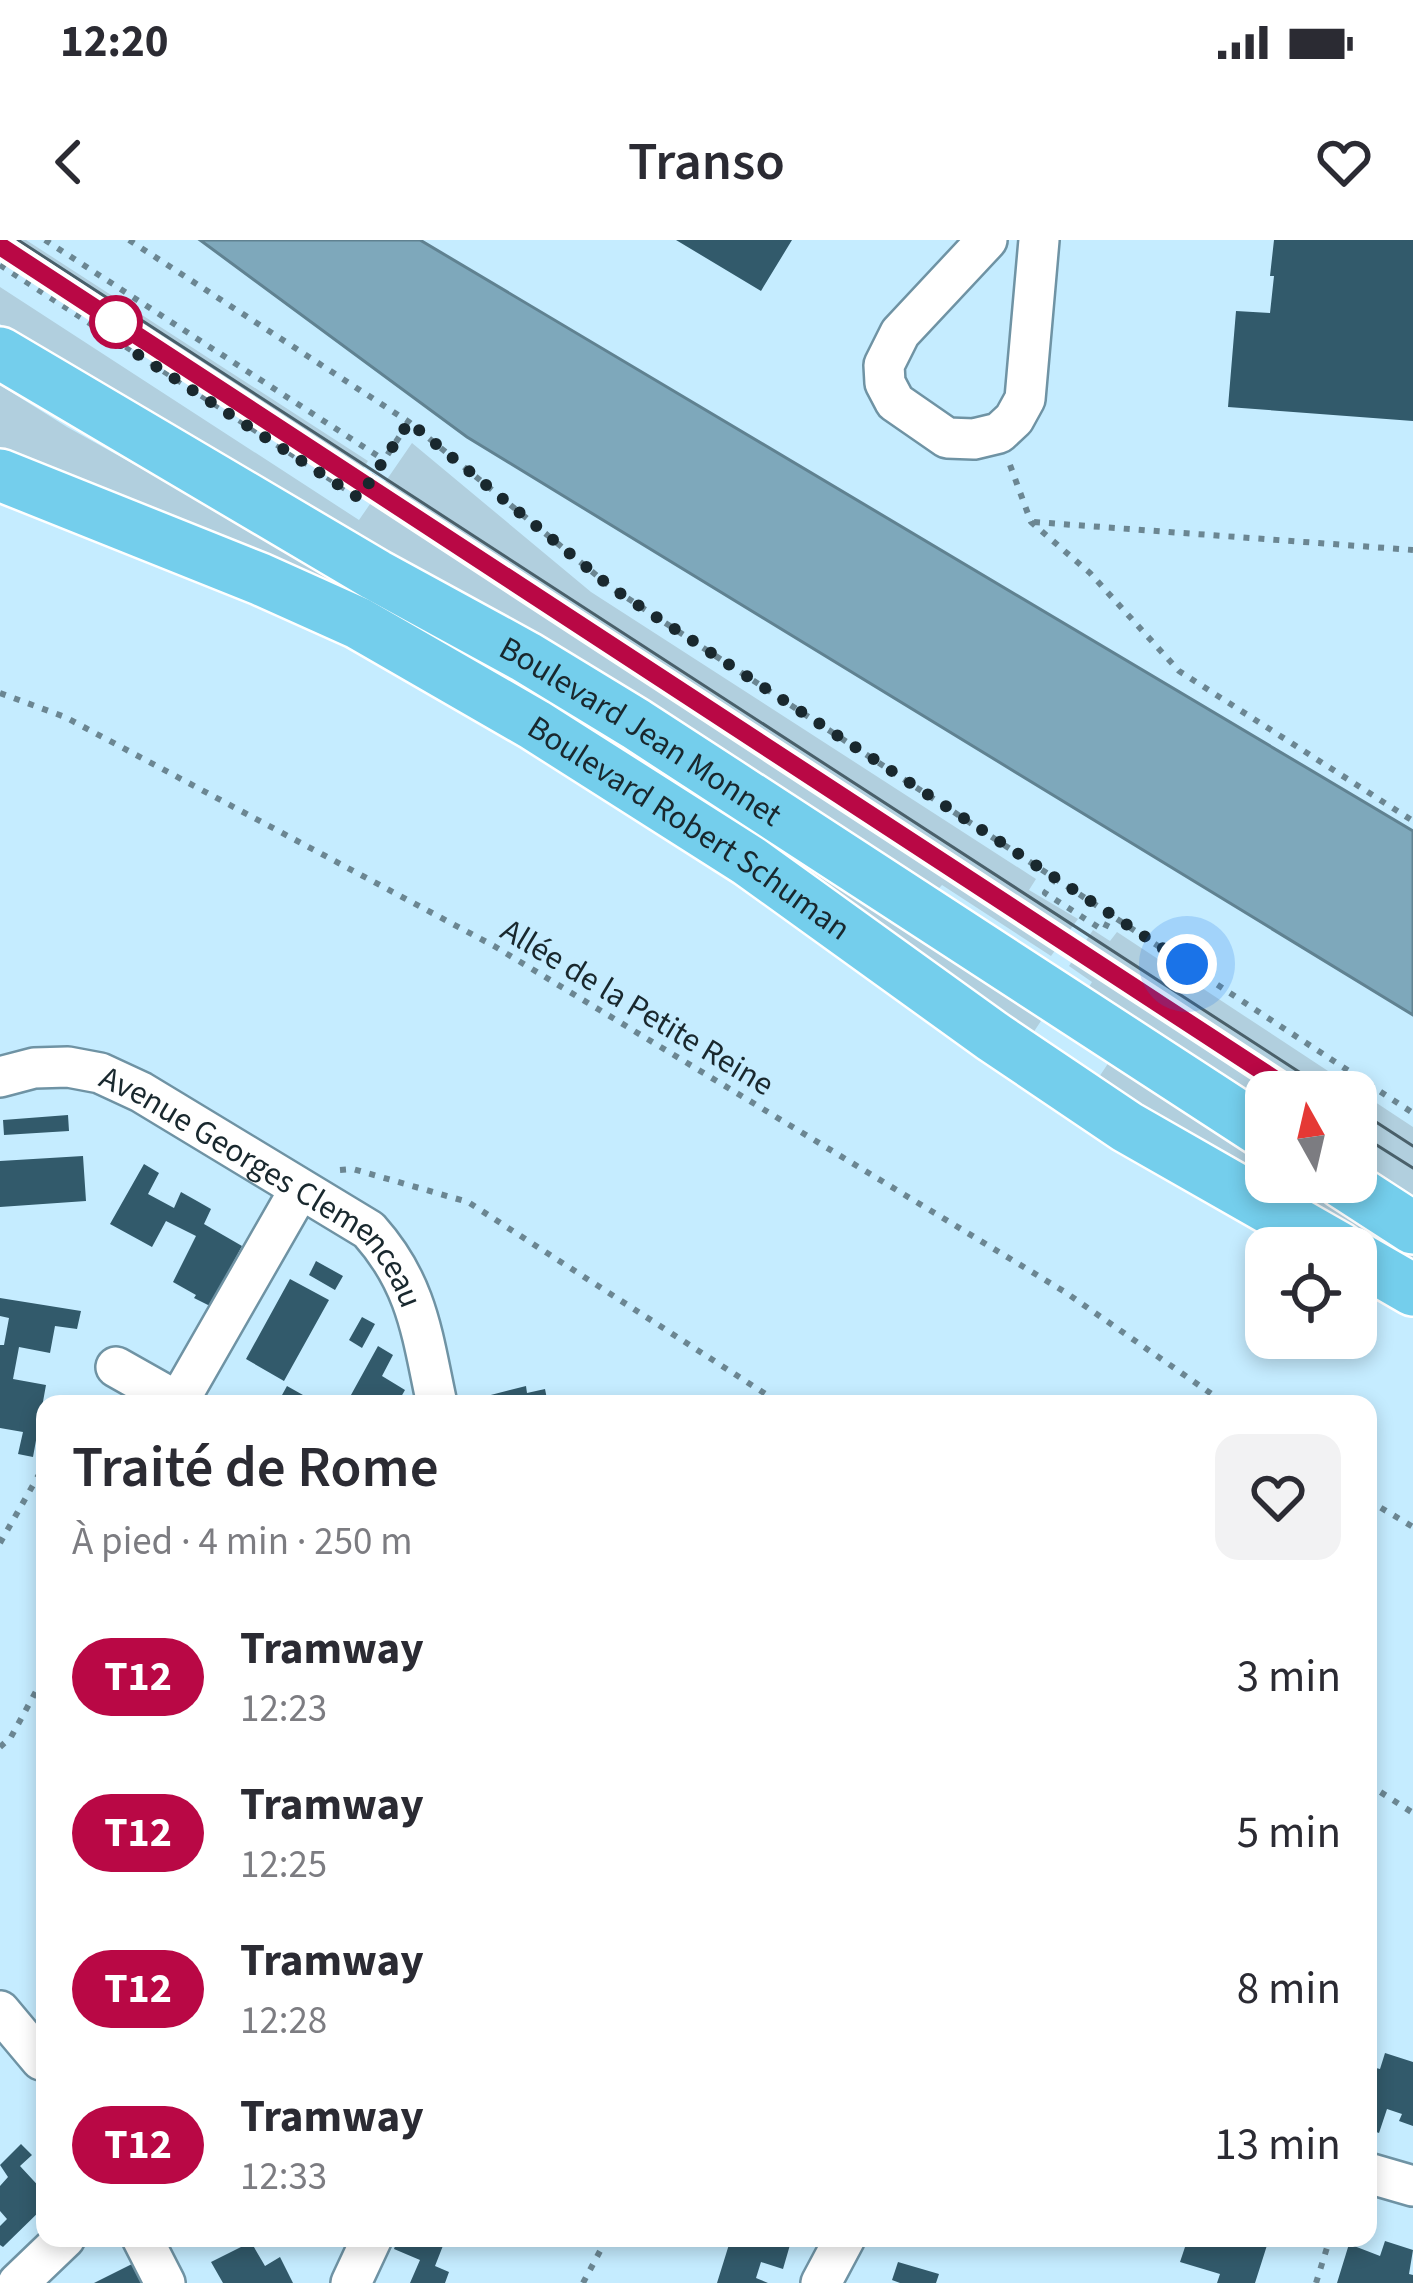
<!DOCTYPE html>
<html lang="fr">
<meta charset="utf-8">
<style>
:root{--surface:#fff;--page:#f2f2f3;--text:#2b2b33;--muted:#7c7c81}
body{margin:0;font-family:"Source Sans 3",sans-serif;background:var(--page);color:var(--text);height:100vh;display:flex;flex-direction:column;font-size:45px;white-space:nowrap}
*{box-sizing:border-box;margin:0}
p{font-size:39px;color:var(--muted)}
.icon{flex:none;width:66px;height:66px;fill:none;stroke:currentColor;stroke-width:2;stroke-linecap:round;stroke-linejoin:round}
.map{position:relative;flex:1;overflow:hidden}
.side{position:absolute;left:36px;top:1155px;width:1341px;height:852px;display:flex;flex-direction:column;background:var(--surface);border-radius:24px;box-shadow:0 6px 18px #0003}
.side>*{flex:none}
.badge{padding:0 24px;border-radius:39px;font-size:42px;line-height:78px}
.needle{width:78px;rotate:352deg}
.fabs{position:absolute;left:1245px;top:831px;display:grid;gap:24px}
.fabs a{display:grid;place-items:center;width:132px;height:132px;border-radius:24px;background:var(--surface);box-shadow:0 6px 18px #0003;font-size:60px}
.you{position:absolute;width:60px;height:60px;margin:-30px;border:9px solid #fff;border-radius:50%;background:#1a73e8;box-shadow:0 0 0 18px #1a73e833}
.map>.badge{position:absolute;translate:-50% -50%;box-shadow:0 0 0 6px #fff}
.round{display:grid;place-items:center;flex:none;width:126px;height:126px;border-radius:24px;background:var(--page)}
.head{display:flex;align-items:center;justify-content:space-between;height:204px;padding:0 36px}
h1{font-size:57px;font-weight:600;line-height:90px}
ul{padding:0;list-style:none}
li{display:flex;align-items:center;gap:36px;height:156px;padding:0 36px}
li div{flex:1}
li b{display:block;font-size:45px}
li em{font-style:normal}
li .badge{min-width:132px;font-weight:700;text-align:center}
.status{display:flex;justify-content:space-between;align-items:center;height:84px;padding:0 60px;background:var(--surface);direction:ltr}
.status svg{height:33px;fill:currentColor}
header{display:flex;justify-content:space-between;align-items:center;height:156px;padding:0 36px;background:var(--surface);font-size:54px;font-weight:600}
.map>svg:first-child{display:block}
.green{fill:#b1cfde}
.water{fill:#7ea8bb;stroke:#608291;stroke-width:3}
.building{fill:#325a6b}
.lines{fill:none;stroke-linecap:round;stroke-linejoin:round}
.minor-casing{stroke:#6f93a4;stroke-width:44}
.major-casing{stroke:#fff;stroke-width:56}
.path{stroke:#6b8692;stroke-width:6;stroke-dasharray:6 9;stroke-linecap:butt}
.minor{stroke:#fff;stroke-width:39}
.major{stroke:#74ceec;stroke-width:51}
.tram{stroke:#4a606a;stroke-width:3}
.line-casing{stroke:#fff;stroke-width:27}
.line{stroke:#b90845;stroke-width:18}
.walk{stroke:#19282e;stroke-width:12;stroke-dasharray:0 21.6}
.stop-dot{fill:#fff;stroke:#b90845;stroke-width:6}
.labels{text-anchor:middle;stroke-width:12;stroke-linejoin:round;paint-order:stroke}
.street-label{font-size:33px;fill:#19282e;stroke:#c5ecff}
</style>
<div class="status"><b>12:20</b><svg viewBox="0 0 49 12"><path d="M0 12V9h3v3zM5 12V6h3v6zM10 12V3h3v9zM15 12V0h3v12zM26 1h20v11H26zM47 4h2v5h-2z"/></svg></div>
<header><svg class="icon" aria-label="back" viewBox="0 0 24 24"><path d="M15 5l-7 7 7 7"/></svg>Transo<svg class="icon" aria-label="heart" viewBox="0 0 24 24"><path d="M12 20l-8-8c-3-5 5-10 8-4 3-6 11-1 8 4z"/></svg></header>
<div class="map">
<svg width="1413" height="2043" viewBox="0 0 1413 2043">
<rect width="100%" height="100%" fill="#c5ecff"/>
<path class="green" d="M0,0H26L368,221L355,242L0,13Z
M0,47L359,280L412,203L591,352L1036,639L1029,650L1078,679L1051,716L942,645L932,656L124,166L0,84Z
M0,145L67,187L182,251L497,420L1047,772L1029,799L755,604L0,218Z
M1093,690L1110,701L1117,692L1413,887V970L1356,934V852H1266V876L1084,755L1092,742L1069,726Z
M1109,822L1266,915V942H1307L1413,1009V1033L1101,849L1099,837Z"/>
<path class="water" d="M200,0H420L1413,591V775L467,197Z"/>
<path class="building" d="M676,0H792L761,51Z
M1274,0H1413V181L1228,167L1236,71L1270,73L1274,36H1270Z
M68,875L69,891L4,895L3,880Z
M83,916L86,961L0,967V921Z
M144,924L159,933L148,954L174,968L181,952L197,961L211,969L204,984L242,1006L210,1066L194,1058L196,1055L173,1042L196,996L166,981L152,1007L110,984Z
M316,1021L343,1036L335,1050L309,1035Z
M290,1039L329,1060L284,1141L246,1119Z
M0,1058L81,1071L77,1089L55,1086L50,1113L19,1107L13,1139L46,1145L33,1217L18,1214L23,1192L0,1188V1105H4L9,1078L0,1076Z
M362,1077L375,1084L362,1108L349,1100Z
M378,1106L393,1115L382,1136L405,1150L397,1164H346Z
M287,1146L319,1164H277Z
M526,1146L527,1153L545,1149L548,1164H484L483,1157Z
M1385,1813L1413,1822V1886L1399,1881L1402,1874L1387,1869L1379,1893L1368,1889V1826L1380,1829Z
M21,1904L32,1915L20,1926L45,1953V1966L3,2007L0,2005V1986L7,1979L0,1971V1946L8,1937L0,1925Z
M398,1998H446L435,2026L449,2032L445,2043H410L420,2020L394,2009Z
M731,1998H792L783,2029L761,2022L756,2038L768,2043H717Z
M1188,1998L1269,1999L1255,2043H1217L1220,2034L1180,2022Z
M1385,2001L1413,2010L1409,2034L1413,2035V2043H1337L1349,2004L1380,2016Z
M251,2002L265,2026L280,2017L293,2043H223L211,2022Z
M898,2022L939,2034L936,2043H900L892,2040Z
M132,2024L142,2043H94Z"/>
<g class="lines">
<g class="minor-casing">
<g id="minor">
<path d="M987,0L900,93L884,125L885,143L895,162L947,198L974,199L999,193L1014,179L1025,159L1039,0"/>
<path id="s1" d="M0,837L34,828L68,827L100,833L141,852L369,990C418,1045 422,1095 437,1164"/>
<path d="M116,1127L178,1162L300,949"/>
<path d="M0,1771L41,1820"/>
<path d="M1368,1933L1413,1946"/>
<path d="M142,1998L165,2043"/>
<path d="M18,2043L65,1998"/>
<path d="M351,2043L372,1998"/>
<path d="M821,2043L845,1998"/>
</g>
</g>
<g class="major-casing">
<g id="major">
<path id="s2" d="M0,113L376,335L526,417L636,484L1266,894"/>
<path id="s3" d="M0,235L260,339L358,383L535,485L749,621L992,796L1127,887L1339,1008"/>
<path d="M1342,942L1413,988"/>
<path d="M1356,1017L1413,1050"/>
</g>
</g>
<path class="path" d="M45,0L384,220
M129,0L409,182L612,348L1413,873
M0,25L359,258L409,182
M1010,225L1031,282L1090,333L1179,431L1413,581
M1034,282L1413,310
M0,453L65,477L494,706L1065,1052L1226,1164
M1055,638L1045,653L1101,689L1104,690L1112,674
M340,930L353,929L468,962L781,1164
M79,1164H82
M1368,1260L1413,1287
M0,1303L45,1224
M0,1507L11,1497L45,1435
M1368,1544L1413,1573
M583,2043L607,1998
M1316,2043L1330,1998"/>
<use href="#minor" class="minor"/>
<use href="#major" class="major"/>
<path class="tram" d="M18,0L1330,852
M1109,730L1294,852
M1356,869L1413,906
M1356,892L1413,928"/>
</g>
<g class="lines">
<g class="line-casing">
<path id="line" d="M0,6L1294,852"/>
</g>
<use href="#line" class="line"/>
<path class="walk" d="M116,82L120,103L359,258L409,182L612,348L1187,724"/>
</g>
<circle class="stop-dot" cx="116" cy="82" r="24"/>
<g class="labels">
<g class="street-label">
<text dy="12" stroke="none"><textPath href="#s2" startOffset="744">Boulevard Jean Monnet</textPath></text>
<text dy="12" stroke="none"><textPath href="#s3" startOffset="777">Boulevard Robert Schuman</textPath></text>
<text transform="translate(638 766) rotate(31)" y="12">Allée de la Petite Reine</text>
<text dy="12" stroke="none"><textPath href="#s1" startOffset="303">Avenue Georges Clemenceau</textPath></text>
</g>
</g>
</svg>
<div class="fabs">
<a><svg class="needle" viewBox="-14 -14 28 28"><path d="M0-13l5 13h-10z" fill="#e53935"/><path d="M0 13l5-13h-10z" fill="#7c7c81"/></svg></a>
<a><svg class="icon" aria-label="locate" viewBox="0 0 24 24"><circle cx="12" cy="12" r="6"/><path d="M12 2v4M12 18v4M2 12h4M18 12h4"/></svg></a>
</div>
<div class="you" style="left:1187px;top:724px"></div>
<section class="side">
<div class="head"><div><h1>Traité de Rome</h1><p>À pied · 4 min · 250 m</p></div><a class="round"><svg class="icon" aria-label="heart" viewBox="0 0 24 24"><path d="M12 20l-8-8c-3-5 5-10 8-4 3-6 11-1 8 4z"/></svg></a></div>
<ul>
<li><span class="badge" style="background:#b90845;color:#fff">T12</span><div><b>Tramway</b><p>12:23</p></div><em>3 min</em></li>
<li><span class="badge" style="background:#b90845;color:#fff">T12</span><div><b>Tramway</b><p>12:25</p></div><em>5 min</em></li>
<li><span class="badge" style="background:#b90845;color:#fff">T12</span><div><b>Tramway</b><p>12:28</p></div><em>8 min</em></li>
<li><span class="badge" style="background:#b90845;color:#fff">T12</span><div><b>Tramway</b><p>12:33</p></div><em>13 min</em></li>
</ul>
</section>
</div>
